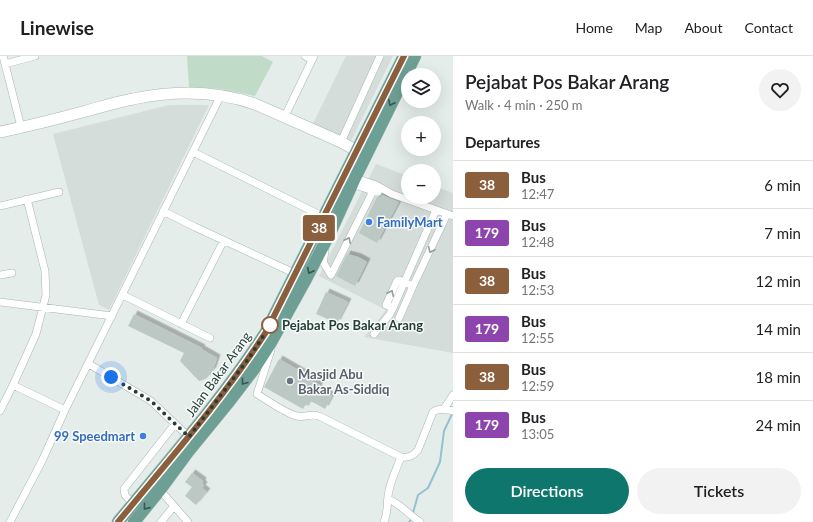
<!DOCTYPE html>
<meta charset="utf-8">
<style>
:root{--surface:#fff;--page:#f2f2f2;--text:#202124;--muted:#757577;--line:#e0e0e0;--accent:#0f766e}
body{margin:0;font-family:Lato,sans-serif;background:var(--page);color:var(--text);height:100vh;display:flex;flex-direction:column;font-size:15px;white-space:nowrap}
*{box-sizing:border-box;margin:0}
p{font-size:13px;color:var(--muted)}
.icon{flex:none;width:22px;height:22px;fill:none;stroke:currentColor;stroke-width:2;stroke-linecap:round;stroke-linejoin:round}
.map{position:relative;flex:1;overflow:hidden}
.details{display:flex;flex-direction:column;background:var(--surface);width:360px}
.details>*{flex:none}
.badge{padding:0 8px;border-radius:3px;font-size:14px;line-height:26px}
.fabs{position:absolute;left:401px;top:12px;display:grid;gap:8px}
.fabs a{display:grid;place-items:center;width:40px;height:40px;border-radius:50%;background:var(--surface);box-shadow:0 4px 16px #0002;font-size:20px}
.you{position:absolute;width:20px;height:20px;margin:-10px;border:3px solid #fff;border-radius:50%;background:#1a73e8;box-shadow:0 0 0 6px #1a73e833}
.map>.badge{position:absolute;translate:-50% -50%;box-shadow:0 0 0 2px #fff}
h2{padding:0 12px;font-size:15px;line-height:36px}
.round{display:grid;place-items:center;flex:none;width:42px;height:42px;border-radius:21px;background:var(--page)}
.summary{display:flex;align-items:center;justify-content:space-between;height:68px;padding:0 12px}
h1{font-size:19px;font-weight:600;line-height:30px}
.primary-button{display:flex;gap:8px;margin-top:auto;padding:8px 12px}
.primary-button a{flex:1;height:46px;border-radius:24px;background:var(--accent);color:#fff;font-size:16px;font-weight:600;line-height:46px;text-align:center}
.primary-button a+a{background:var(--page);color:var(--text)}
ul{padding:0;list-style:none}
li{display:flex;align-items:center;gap:12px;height:48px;padding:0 12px;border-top:1px solid var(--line)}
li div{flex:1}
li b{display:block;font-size:15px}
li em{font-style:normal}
li .badge{min-width:44px;font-weight:700;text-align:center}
header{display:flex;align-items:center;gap:24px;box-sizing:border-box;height:56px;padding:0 20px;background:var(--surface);border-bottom:1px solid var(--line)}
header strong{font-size:19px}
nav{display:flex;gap:22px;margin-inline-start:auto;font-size:14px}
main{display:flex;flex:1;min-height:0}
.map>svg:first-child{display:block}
.built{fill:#d4ddd9}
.green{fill:#c0dcc9}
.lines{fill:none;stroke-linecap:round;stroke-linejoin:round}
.stream{stroke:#92c2cd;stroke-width:2}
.building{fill:#bbc8c3;filter:url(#shadow)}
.street-casing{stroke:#a8b5b1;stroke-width:8}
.secondary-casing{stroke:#a5b8b2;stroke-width:12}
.primary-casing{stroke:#c2c9c8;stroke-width:13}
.street{stroke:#fff;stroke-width:7}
.secondary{stroke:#fff;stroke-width:11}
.primary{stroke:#6e9f95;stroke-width:12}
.oneway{stroke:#385650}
.oneway2{stroke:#929e9c}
.line-casing{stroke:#fff;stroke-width:9}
.line{stroke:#8b5e3c;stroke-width:6}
.walk{stroke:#263e39;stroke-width:4;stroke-dasharray:0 7.2}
.shop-dot{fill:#3f7fe0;stroke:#f6faf8;stroke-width:1.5}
.stop-dot{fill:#fff;stroke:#8b5e3c;stroke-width:2}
.worship-dot{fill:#6b7280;stroke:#f6faf8;stroke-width:1.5}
.labels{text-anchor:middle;stroke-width:3;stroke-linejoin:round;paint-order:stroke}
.shop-label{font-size:13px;font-weight:bold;fill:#366cbe;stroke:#f6faf8;text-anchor:start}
.stop-label{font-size:13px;font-weight:bold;fill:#263e39;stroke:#f6faf8;text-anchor:start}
.street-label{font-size:13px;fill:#263e39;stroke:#f6faf8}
.worship-label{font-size:13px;font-weight:bold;fill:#5b616d;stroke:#f6faf8;text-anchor:start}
</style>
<header>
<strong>Linewise</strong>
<nav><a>Home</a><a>Map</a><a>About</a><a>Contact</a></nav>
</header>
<main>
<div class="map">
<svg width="453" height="466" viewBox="0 0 453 466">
<defs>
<filter id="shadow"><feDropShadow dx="3.5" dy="-3.5" stdDeviation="0" flood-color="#0004"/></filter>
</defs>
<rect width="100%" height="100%" fill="#e5edea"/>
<path class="built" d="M346,0H393L346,95L309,76Z
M169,49H209L109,254L99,249L53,78Z
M376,108L408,120V141H434V130L453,137V297L364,281L386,254L319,220Z"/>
<path class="green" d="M187,0H262L273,6L255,40L222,33L189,31Z"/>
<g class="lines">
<path class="stream" d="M413,457L418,439L428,432L440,406L444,375L453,356
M409,466L412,462"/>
</g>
<path class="building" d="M382,139L399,146L377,187L359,177L377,141H380Z
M347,198L358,201L367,206L355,230L336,220Z
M326,236L348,246L337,267L316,258Z
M134,258L202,292L201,293L217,302L213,314L207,322L203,324L199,325L180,305L184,297L128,270Z
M279,303L305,318L304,321L320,329L318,333L332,340L325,353L311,345L309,350L306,348L303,353L264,331Z
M192,417L203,425L202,427L204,430L202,432L207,436L196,449L185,440L192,431L185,426Z"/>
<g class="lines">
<g class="street-casing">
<path id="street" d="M3,0L21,71
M305,0L312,4
M5,8L35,0
M285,60L314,0
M341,86L380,0
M193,96L324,161
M355,122L376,129L392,138L453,160
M352,128L373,135L378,136
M0,150L59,136
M163,155L195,171L296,218
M325,196L323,206L331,219
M0,219L12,217
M331,219L373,135
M413,230L447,158
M123,239L210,282
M0,246L112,260
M393,252L386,249L397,225L399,224L413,230L399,262
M181,268L224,184
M374,278L390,258L393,252L436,154
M271,294L257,338C267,344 286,358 297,360C305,362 311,357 319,360L401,401C409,402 413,400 418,394L433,356C439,352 446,353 453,355
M89,308L151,345L189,381
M13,329L65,354
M444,353L453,339
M0,355L13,329L36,278L46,239L45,215L27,143
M160,434L188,466
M388,443C401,448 408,458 420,466
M133,448L125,439L124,433L175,368
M10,466L42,405L65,354L221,39
M161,466L174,450
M384,466C389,454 386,446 389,435C391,423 397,412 401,401"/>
</g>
<g class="secondary-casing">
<path id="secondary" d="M0,76C29,70 57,63 86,55C101,51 117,46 133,43C175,34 215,34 255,48L341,86L357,95"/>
</g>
<g class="primary-casing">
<path id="primary" d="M118,466C169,404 222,344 266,276L404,0
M134,466L160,434L188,396L228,347L254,313L270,288L306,223L330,177L355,122L415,0"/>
</g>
<use href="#street" class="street"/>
<use href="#secondary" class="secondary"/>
<use href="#primary" class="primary"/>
</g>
<defs><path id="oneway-chevron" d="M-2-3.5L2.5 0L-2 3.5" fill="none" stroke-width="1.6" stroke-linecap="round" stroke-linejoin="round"/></defs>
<g class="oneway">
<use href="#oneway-chevron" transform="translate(391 47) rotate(116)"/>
<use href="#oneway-chevron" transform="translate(310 215) rotate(117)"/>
<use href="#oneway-chevron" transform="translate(244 326) rotate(128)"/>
<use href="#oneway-chevron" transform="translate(146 451) rotate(129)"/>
</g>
<g class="oneway2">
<use href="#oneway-chevron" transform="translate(348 184) rotate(-63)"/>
<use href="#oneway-chevron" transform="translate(431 194) rotate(115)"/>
<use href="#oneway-chevron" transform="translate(391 237) rotate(-65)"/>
</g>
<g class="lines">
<g class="line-casing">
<path id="line" d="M118,466C169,404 222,344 266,276L404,0"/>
</g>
<use href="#line" class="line"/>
<path class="walk" d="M111,321L151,345L189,381L249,302L266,276L272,264L270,269"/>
</g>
<g class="shop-dot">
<circle cx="369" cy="166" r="4"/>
<circle cx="143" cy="380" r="4"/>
</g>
<circle class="stop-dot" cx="270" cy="269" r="8"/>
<circle class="worship-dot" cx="290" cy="325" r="4"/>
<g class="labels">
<g class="shop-label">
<text x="377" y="171">FamilyMart</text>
<text x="135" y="385" text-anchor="end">99 Speedmart</text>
</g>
<g class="stop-label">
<text x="282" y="274">Pejabat Pos Bakar Arang</text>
</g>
<g class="street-label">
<text transform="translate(218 318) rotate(-54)" y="5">Jalan Bakar Arang</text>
</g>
<g class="worship-label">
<text x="298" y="323">Masjid Abu<tspan x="298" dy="15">Bakar As-Siddiq</tspan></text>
</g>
</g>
</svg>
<div class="fabs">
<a><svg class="icon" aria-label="layers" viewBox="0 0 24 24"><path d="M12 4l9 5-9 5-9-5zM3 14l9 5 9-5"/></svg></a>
<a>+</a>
<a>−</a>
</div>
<div class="you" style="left:111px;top:321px"></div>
<b class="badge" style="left:319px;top:172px;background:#8b5e3c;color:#fff">38</b>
</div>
<section class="details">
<div class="summary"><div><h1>Pejabat Pos Bakar Arang</h1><p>Walk · 4 min · 250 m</p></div><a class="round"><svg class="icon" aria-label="heart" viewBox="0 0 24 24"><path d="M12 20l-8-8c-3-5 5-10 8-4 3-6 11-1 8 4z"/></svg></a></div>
<h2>Departures</h2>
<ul>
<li><span class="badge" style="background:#8b5e3c;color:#fff">38</span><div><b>Bus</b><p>12:47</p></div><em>6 min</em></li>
<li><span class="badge" style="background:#8e44ad;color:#fff">179</span><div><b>Bus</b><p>12:48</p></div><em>7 min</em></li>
<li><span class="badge" style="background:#8b5e3c;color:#fff">38</span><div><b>Bus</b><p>12:53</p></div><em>12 min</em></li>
<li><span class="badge" style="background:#8e44ad;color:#fff">179</span><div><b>Bus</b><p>12:55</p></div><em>14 min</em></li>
<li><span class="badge" style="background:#8b5e3c;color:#fff">38</span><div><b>Bus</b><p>12:59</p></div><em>18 min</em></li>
<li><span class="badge" style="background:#8e44ad;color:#fff">179</span><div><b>Bus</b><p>13:05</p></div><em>24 min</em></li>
</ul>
<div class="primary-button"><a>Directions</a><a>Tickets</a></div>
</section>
</main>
